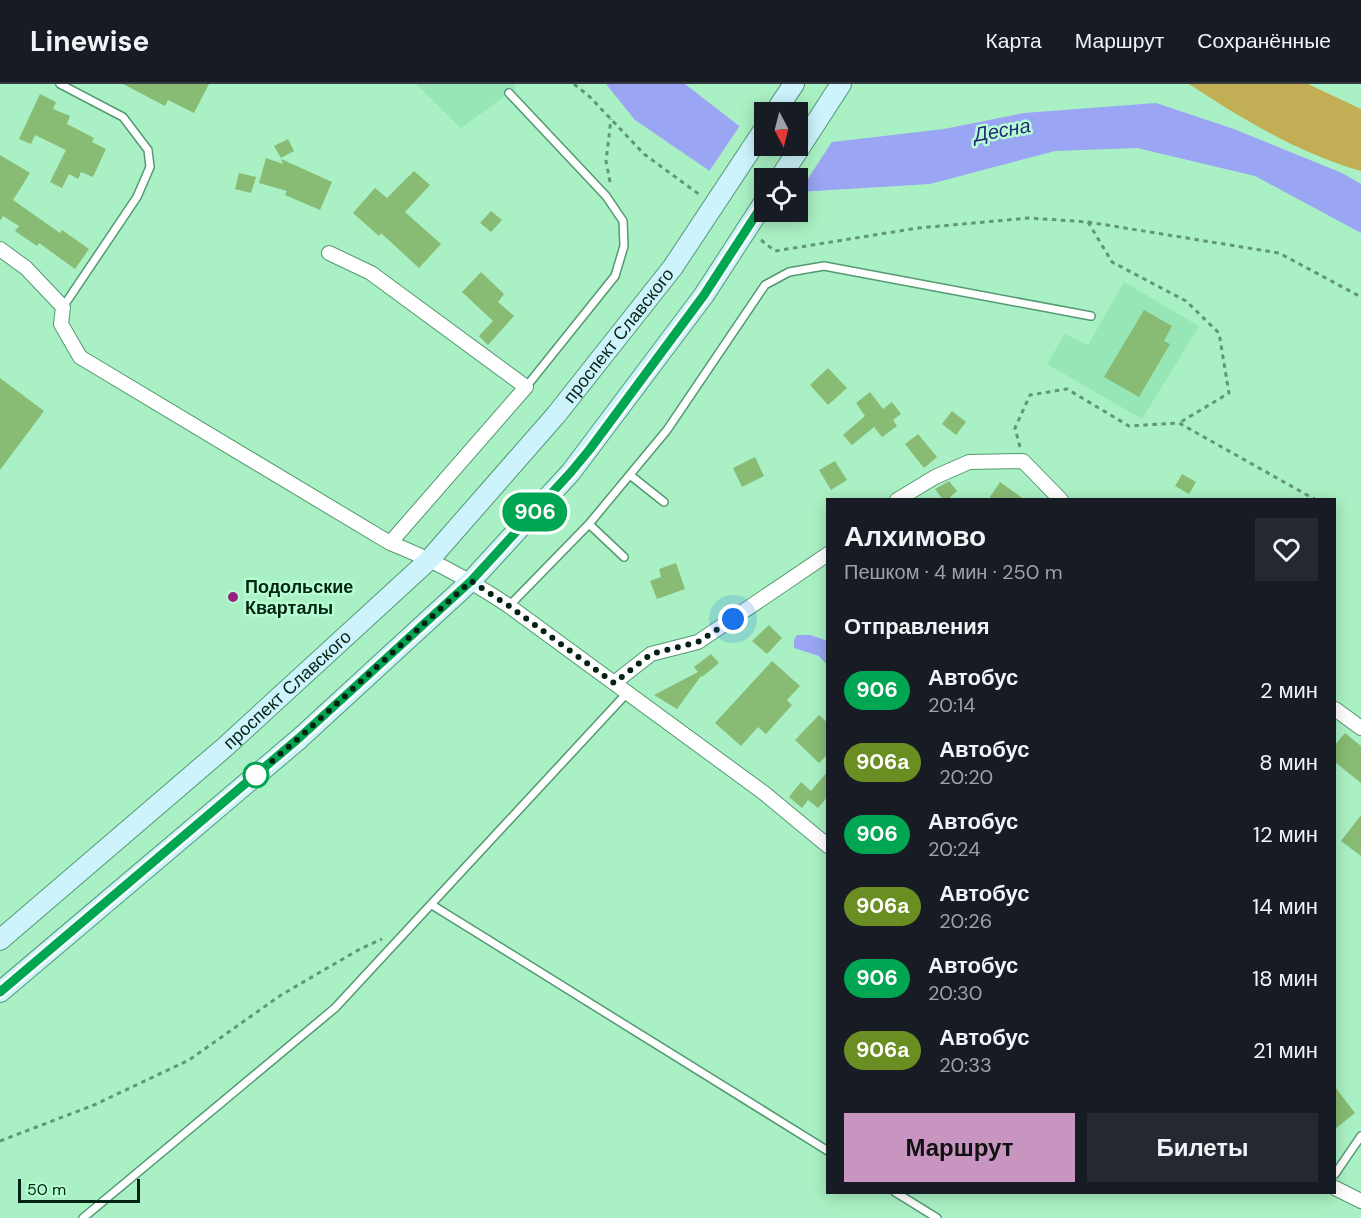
<!DOCTYPE html>
<html lang="ru">
<meta charset="utf-8">
<style>
:root{--surface:#171b24;--page:#242831;--text:#f1f3f6;--muted:#9ea1a6;--line:#363941;--accent:#c895c1}
body{margin:0;font-family:"DM Sans",sans-serif;background:var(--page);color:var(--text);height:100vh;display:flex;flex-direction:column;font-size:22px;white-space:nowrap}
*{box-sizing:border-box;margin:0}
p{font-size:20px;color:var(--muted)}
.icon{flex:none;width:33px;height:33px;fill:none;stroke:currentColor;stroke-width:2;stroke-linecap:round;stroke-linejoin:round}
.map{position:relative;flex:1;overflow:hidden}
.drawer{position:absolute;left:826px;top:414px;width:510px;height:696px;display:flex;flex-direction:column;background:var(--surface);border-radius:0px;box-shadow:0 3px 15px #0003}
.drawer>*{flex:none}
.badge{padding:0 12px;border-radius:20px;font-size:21px;line-height:39px}
.needle{width:39px;rotate:173deg}
.fabs{position:absolute;left:754px;top:18px;display:grid;gap:12px}
.fabs a{display:grid;place-items:center;width:54px;height:54px;border-radius:0px;background:var(--surface);box-shadow:0 3px 15px #0003;font-size:30px}
.scale{position:absolute;left:18px;bottom:15px;width:122px;box-sizing:border-box;padding-left:6px;border:3px solid #052314;border-top:0;font-size:16px;line-height:21px;white-space:nowrap;color:#052314;-webkit-text-stroke:4px #b5fed1;paint-order:stroke}
.you{position:absolute;width:30px;height:30px;margin:-15px;border:4px solid #fff;border-radius:50%;background:#1a73e8;box-shadow:0 0 0 9px #1a73e833}
.map>.badge{position:absolute;translate:-50% -50%;box-shadow:0 0 0 3px #fff}
h2{padding:0 18px;font-size:22px;line-height:54px}
.round{display:grid;place-items:center;flex:none;width:63px;height:63px;border-radius:0px;background:var(--page)}
.head{display:flex;align-items:center;justify-content:space-between;height:102px;padding:0 18px}
h1{font-size:28px;font-weight:700;line-height:45px}
.primary-button{display:flex;gap:12px;margin-top:auto;padding:12px 18px}
.primary-button a{flex:1;height:69px;border-radius:0px;background:var(--accent);color:#111;font-size:24px;font-weight:700;line-height:69px;text-align:center}
.primary-button a+a{background:var(--page);color:var(--text)}
ul{padding:0;list-style:none}
li{display:flex;align-items:center;gap:18px;height:72px;padding:0 18px}
li div{flex:1}
li b{display:block;font-size:22px}
li em{font-style:normal}
li .badge{min-width:66px;font-weight:700;text-align:center}
header{display:flex;align-items:center;gap:36px;box-sizing:border-box;height:84px;padding:0 30px;background:var(--surface);border-bottom:2px solid var(--line)}
header strong{font-size:28px}
nav{display:flex;gap:33px;margin-inline-start:auto;font-size:21px}
.map>svg:first-child{display:block}
.built{fill:#96e6b6}
.forest{fill:#c2ae54}
.water{fill:#9aa5f3}
.pier{fill:#a9f1c4}
.building{fill:#88bb73}
.lines{fill:none;stroke-linecap:round;stroke-linejoin:round}
.service-casing{stroke:#539971;stroke-width:10}
.minor-casing{stroke:#539971;stroke-width:16}
.secondary-casing{stroke:#539971;stroke-width:22}
.path{stroke:#619677;stroke-width:3;stroke-dasharray:4.5 4.5;stroke-linecap:butt}
.service{stroke:#fff;stroke-width:7}
.minor{stroke:#fff;stroke-width:14}
.secondary{stroke:#cdf3fc;stroke-width:20}
.secondary-bridge-casing{stroke:#539971;stroke-width:22;stroke-linecap:butt}
.secondary-bridge{stroke:#cdf3fc;stroke-width:20}
.line-casing{stroke:#fff;stroke-width:14}
.line{stroke:#00a651;stroke-width:9}
.walk{stroke:#052314;stroke-width:6;stroke-dasharray:0 10.8}
.poi-dot{fill:#952280;stroke:#b5fed1;stroke-width:2}
.stop-dot{fill:#fff;stroke:#00a651;stroke-width:3}
.labels{text-anchor:middle;stroke-width:5;stroke-linejoin:round;paint-order:stroke}
.street-label{font-size:18px;fill:#052314;stroke:#b5fed1}
.poi-label{font-size:18px;font-weight:bold;fill:#052314;stroke:#b5fed1;text-anchor:start}
.water-label{font-size:20px;font-style:italic;fill:#29267d;stroke:#b5fed1}
</style>
<header>
<strong>Linewise</strong>
<nav><a>Карта</a><a>Маршрут</a><a>Сохранённые</a></nav>
</header>
<div class="map">
<svg width="1361" height="1134" viewBox="0 0 1361 1134">
<rect width="100%" height="100%" fill="#a9f1c4"/>
<path class="built" d="M416,0H513L516,4L461,44Z
M1124,198L1199,242L1142,335L1047,280L1065,250L1088,261Z"/>
<path class="forest" d="M1189,0H1308L1361,25V87C1299,69 1243,36 1189,0Z"/>
<path class="water" d="M606,0H685L765,62H798L944,45L1024,29L1156,19L1234,45L1342,89L1361,100V149L1255,92L1137,64L1055,67L930,100L798,108V94H765L745,111L635,36Z
M797,551H810L828,557V582L819,572L794,564V556Z"/>
<path class="pier" d="M741,40L747,44L765,46V62H798V51L824,55L835,53L798,110V94H765V113L744,114L708,89Z"/>
<path class="building" d="M123,0H209L194,29L168,16L165,22Z
M40,10L56,18L53,25L70,32L67,40L94,54L92,58L106,65L93,93L81,88L78,95L69,90L62,104L50,98L66,66L35,51L31,60L19,55Z
M288,55L294,67L281,74L274,62Z
M0,71L30,89L13,116L60,149L62,146L89,165L75,185L39,159L37,162L15,147L19,142L3,132L0,137Z
M266,74L283,80L281,75L332,98L320,126L285,111L287,107L259,99Z
M414,87L430,101L405,128L441,160L419,184L381,149L379,152L353,129L375,104L387,114Z
M239,89L256,93L251,109L235,105Z
M491,127L502,136L491,148L480,139Z
M481,188L504,210L498,218L514,232L488,261L479,252L493,237L462,208Z
M1144,226L1172,242L1164,257L1170,260L1139,313L1104,293Z
M828,284L847,304L828,321L810,301Z
M0,294L44,327L0,386Z
M870,308L883,325L892,318L901,330L893,336L897,342L882,353L874,343L852,361L843,351L865,332L856,319Z
M952,327L966,338L956,351L942,340Z
M918,350L937,373L924,384L905,360Z
M755,373L764,392L742,403L733,384Z
M835,377L847,396L831,406L819,386Z
M1182,390L1196,398L1189,410L1175,402Z
M949,397L957,407L947,416H943L935,405Z
M1000,398L1025,416H988Z
M676,479L685,505L657,515L650,497L661,493L659,485Z
M769,541L782,554L767,570L752,557Z
M711,570L719,579L702,593L701,592L677,625L654,611L698,588L694,583Z
M772,577L800,602L787,616L792,621L766,650L758,643L741,662L715,639Z
M819,631L828,639V670L819,679L795,656Z
M1345,649L1361,662V699L1335,678V661Z
M828,687V712L818,724L808,716L802,724L789,713L801,698L811,707Z
M1361,731V772L1341,757Z
M1335,1003L1355,1029L1335,1045Z"/>
<g class="lines">
<g class="service-casing">
<path id="service" d="M60,0L123,33L148,66L150,83L137,113L63,223
M509,9L606,112L623,137L624,162L615,192L526,303
M630,391L664,418
M589,440L624,473
M509,522L589,440L667,346L765,201L789,188L824,182L1091,232
M432,821L828,1067
M1335,1090L1361,1052
M895,1108L937,1134
M83,1134L335,924L627,609"/>
</g>
<g class="minor-casing">
<path id="minor" d="M0,165L26,184L63,223L61,240L80,273L390,459C434,476 470,496 509,522L764,709L828,762
M329,169L371,189L526,303L390,459
M897,416L935,393L969,378L1023,377L1061,416
M614,599L651,570L698,558L828,470
M1335,625L1361,644
M1335,1104L1361,1117"/>
</g>
<g class="secondary-casing">
<g id="secondary">
<path d="M775,28L794,0"/>
<path d="M780,94L841,0"/>
<path id="s1" d="M0,856L225,663L430,475L556,331L673,183"/>
<path d="M0,908L299,655L471,497L571,388L704,211"/>
</g>
</g>
<path class="path" d="M574,0L590,13L644,70L700,111
M610,98L606,77L611,35
M1088,138L1112,178L1186,217L1219,249L1229,309L1179,339
M761,156L775,167L918,144L1029,134L1088,138L1279,169L1361,213
M1020,363L1015,344L1030,311L1067,305L1129,342L1179,339L1316,416
M0,1057L94,1021L189,976L281,911L360,865L382,855"/>
<use href="#service" class="service"/>
<use href="#minor" class="minor"/>
<use href="#secondary" class="secondary"/>
<g class="secondary-bridge-casing">
<path id="secondary-bridge" d="M673,183L765,44
M704,211L765,117"/>
</g>
<use href="#secondary-bridge" class="secondary-bridge"/>
</g>
<g class="lines">
<g class="line-casing">
<path id="line" d="M0,908L299,654L471,497L571,388L590,365L704,211L765,117"/>
</g>
<use href="#line" class="line"/>
<path class="walk" d="M256,691L299,654L471,497L509,522L614,599L651,570L698,558L733,535"/>
</g>
<circle class="poi-dot" cx="233" cy="513" r="6"/>
<circle class="stop-dot" cx="256" cy="691" r="12"/>
<g class="labels">
<g class="street-label">
<text dy="6" stroke="none"><textPath href="#s1" startOffset="867">проспект Славского</textPath></text>
<text dy="6" stroke="none"><textPath href="#s1" startOffset="381">проспект Славского</textPath></text>
</g>
<g class="poi-label">
<text x="245" y="509">Подольские<tspan x="245" dy="21">Кварталы</tspan></text>
</g>
<g class="water-label">
<text transform="translate(1002 46) rotate(-10)" y="7">Десна</text>
</g>
</g>
</svg>
<div class="fabs">
<a><svg class="needle" viewBox="-14 -14 28 28"><path d="M0-13l5 13h-10z" fill="#e53935"/><path d="M0 13l5-13h-10z" fill="#9ea1a6"/></svg></a>
<a><svg class="icon" aria-label="locate" viewBox="0 0 24 24"><circle cx="12" cy="12" r="6"/><path d="M12 2v4M12 18v4M2 12h4M18 12h4"/></svg></a>
</div>
<div class="scale">50 m</div>
<div class="you" style="left:733px;top:535px"></div>
<b class="badge" style="left:535px;top:428px;background:#00a651;color:#fff">906</b>
<section class="drawer">
<div class="head"><div><h1>Алхимово</h1><p>Пешком · 4 мин · 250 m</p></div><a class="round"><svg class="icon" aria-label="heart" viewBox="0 0 24 24"><path d="M12 20l-8-8c-3-5 5-10 8-4 3-6 11-1 8 4z"/></svg></a></div>
<h2>Отправления</h2>
<ul>
<li><span class="badge" style="background:#00a651;color:#fff">906</span><div><b>Автобус</b><p>20:14</p></div><em>2 мин</em></li>
<li><span class="badge" style="background:#6b8e23;color:#fff">906а</span><div><b>Автобус</b><p>20:20</p></div><em>8 мин</em></li>
<li><span class="badge" style="background:#00a651;color:#fff">906</span><div><b>Автобус</b><p>20:24</p></div><em>12 мин</em></li>
<li><span class="badge" style="background:#6b8e23;color:#fff">906а</span><div><b>Автобус</b><p>20:26</p></div><em>14 мин</em></li>
<li><span class="badge" style="background:#00a651;color:#fff">906</span><div><b>Автобус</b><p>20:30</p></div><em>18 мин</em></li>
<li><span class="badge" style="background:#6b8e23;color:#fff">906а</span><div><b>Автобус</b><p>20:33</p></div><em>21 мин</em></li>
</ul>
<div class="primary-button"><a>Маршрут</a><a>Билеты</a></div>
</section>
</div>
